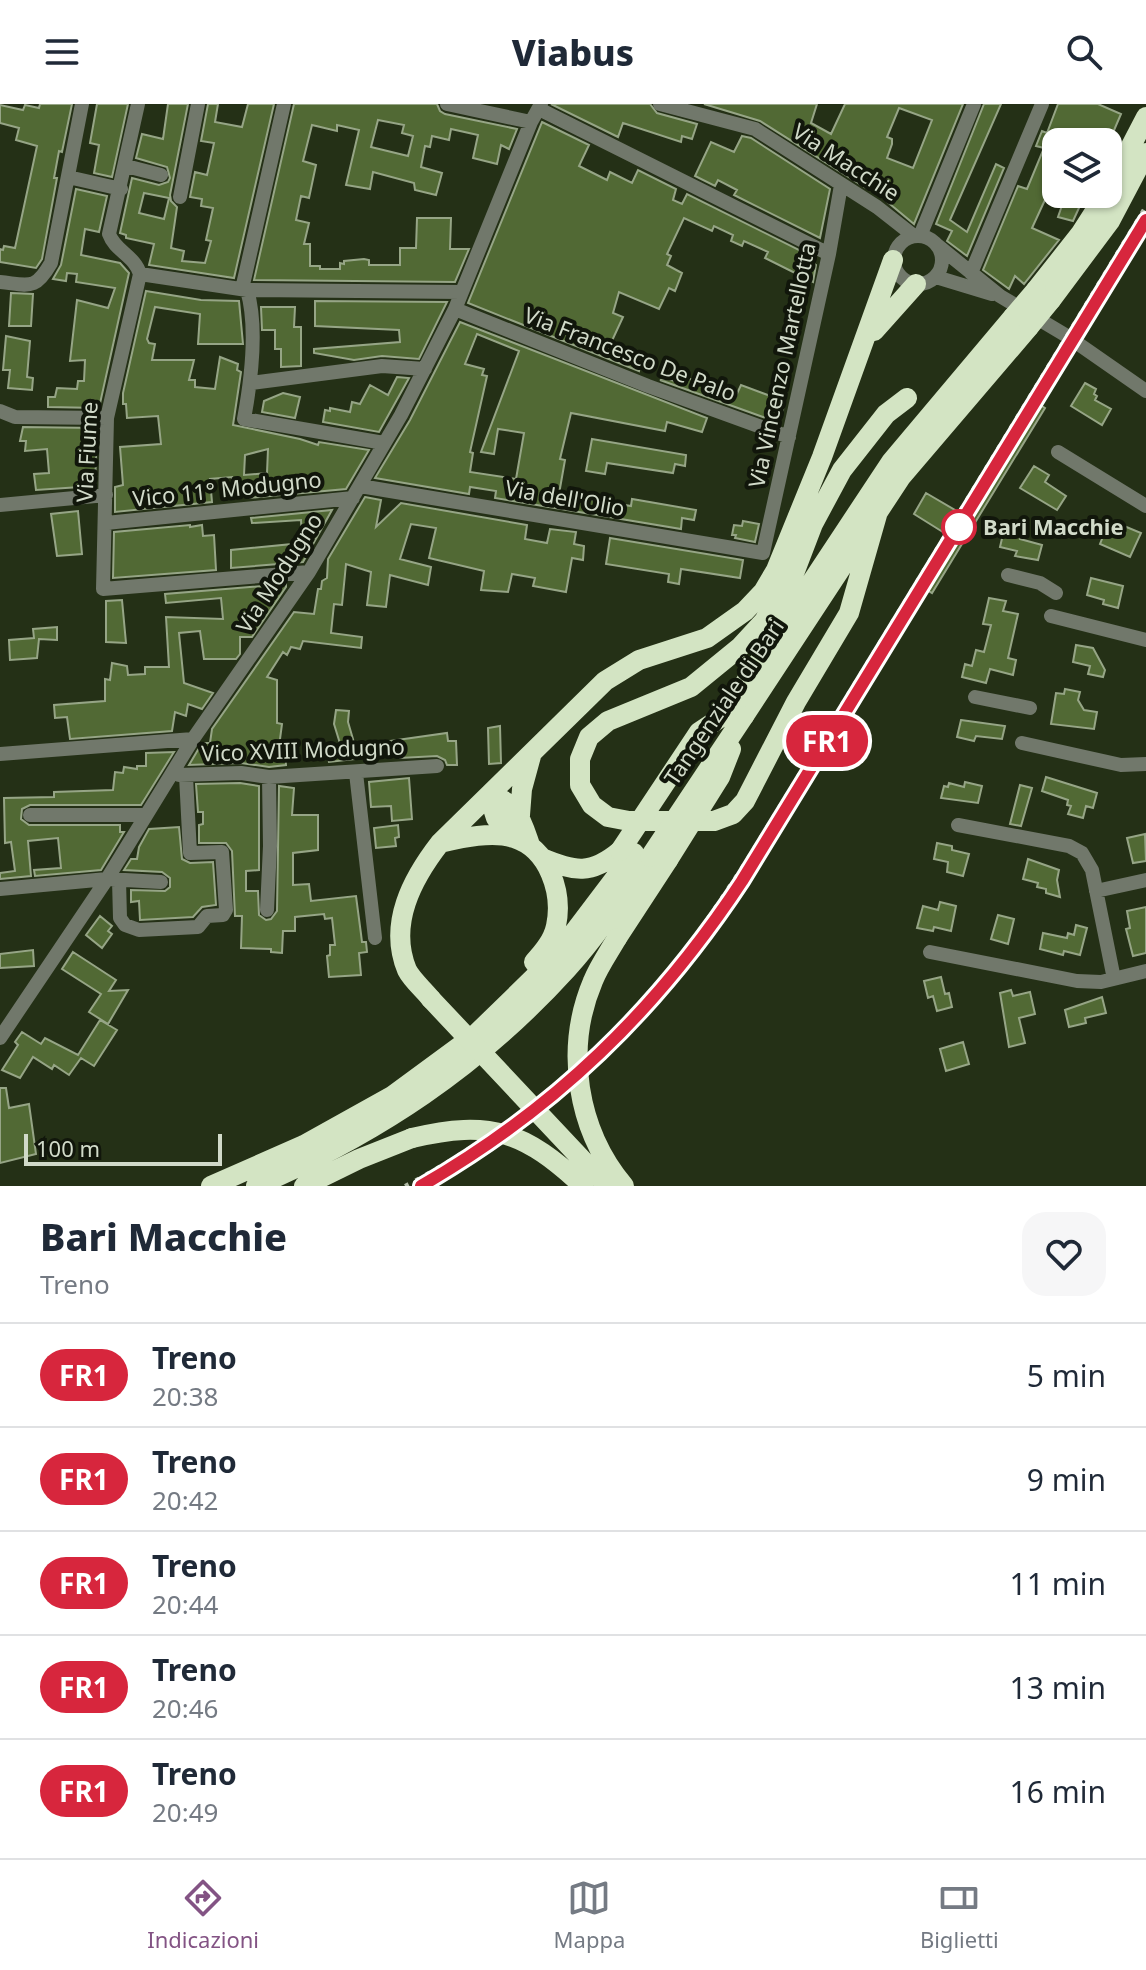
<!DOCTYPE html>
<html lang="it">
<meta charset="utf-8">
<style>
:root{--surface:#fff;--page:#f6f6f7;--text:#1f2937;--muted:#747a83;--line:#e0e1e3;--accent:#835384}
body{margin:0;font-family:"Noto Sans",sans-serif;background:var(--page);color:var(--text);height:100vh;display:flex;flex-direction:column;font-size:30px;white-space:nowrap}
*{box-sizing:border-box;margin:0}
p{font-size:26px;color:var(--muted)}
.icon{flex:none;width:44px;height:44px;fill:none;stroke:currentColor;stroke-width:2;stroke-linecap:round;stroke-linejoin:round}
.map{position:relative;height:1082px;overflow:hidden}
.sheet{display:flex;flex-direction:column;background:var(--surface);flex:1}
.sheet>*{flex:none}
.badge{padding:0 16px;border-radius:26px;font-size:28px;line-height:52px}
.buttons{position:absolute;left:1042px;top:24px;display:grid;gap:16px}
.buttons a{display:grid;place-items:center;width:80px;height:80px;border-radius:16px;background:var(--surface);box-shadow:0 2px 6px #0004;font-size:40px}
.scale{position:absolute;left:24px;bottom:20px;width:198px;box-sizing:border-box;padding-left:8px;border:4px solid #d1dac9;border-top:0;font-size:22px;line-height:28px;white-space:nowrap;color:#d1dac9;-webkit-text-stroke:6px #11160b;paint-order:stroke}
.map>.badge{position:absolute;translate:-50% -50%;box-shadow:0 0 0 4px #fff}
.round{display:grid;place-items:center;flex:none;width:84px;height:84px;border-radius:24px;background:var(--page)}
.summary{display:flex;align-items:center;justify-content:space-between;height:136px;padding:0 40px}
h1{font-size:38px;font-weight:800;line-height:60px}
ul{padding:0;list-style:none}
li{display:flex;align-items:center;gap:24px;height:104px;padding:0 40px;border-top:2px solid var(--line)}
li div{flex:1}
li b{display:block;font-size:30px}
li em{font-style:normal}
li .badge{min-width:88px;font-weight:700;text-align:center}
header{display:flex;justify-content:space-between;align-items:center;height:104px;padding:0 40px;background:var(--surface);font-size:36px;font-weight:800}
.menu{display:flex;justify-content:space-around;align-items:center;height:112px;border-top:2px solid var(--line);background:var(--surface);font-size:22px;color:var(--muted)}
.menu a{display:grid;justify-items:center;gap:4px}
.menu .selected{color:var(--accent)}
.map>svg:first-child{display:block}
.building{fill:#516934;stroke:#96a586;stroke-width:2;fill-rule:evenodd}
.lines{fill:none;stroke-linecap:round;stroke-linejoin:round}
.minor{stroke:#71786b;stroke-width:14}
.highway{stroke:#d3e4c3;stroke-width:20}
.rail{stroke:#b1bba8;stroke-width:4;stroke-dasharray:4 8;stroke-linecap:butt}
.highway-bridge{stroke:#d3e4c3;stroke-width:20}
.line-casing{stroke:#fff;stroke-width:18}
.line{stroke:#d7263d;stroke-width:12}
.stop-dot{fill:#fff;stroke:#d7263d;stroke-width:4}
.labels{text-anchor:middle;stroke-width:8;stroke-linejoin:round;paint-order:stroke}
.street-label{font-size:22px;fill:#d1dac9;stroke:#11160b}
.stop-label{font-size:22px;font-weight:bold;fill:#d1dac9;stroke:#11160b;text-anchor:start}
</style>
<header><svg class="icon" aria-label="menu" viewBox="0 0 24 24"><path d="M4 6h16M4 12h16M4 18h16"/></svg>Viabus<svg class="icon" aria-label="search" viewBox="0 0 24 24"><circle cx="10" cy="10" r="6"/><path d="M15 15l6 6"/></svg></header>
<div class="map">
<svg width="1146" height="1082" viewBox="0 0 1146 1082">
<rect width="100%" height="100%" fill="#243016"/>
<path class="building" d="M40,0H72L62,48L59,47L54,74H57L42,155L36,164L0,158V145L3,146L4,142L15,144L37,42L16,36L19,24L0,19V1L23,6L25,1L39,4Z
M97,0H128L112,73L94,69L99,41L90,39Z
M168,0H188L170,91L171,97L177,103L171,144L184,147L182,157L205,159L211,137L206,136L213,104L201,102L202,95L190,93L195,68L207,71L214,39L201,37L208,0H218L215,18L242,23L248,0H274L234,174L149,161L154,140L126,134V131L120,129L132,74L159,81L168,78L170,74L167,63L136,54L142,30L163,35ZM144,89L169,94L164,115L139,109Z
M294,0H437L440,7L445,10L517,25L509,45L501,41L497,60L473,54L478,31L451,25L449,36L432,32L430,43L425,42L421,63L442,69L436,91L415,86L414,79L373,68L370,85L346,81L359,26L337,21V27L312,21L303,57L316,61L309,94L301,92L296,116L309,119L304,140H310V162H320V165H340V159L344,160V157L364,155L369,156V161H400V144H416L417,114H451L450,145H469L455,178L254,176ZM378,16L404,21L402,29L413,32L408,52L371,43Z
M551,0H650L657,9L697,20L692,35L682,32L681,38L623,19L618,33Z
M704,0H817L811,19L831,30L845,0H963L914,120L885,96L888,89L867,81L866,84L760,17ZM899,4L932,16L913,64L887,54L892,40V35L887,33Z
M984,0H1001L950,116L967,128L996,60L1004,64L967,152L947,137L952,127L936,120Z
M1058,0H1098L1121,10L1109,38H1056V72L1032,124L1059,136L1024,180L1015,172L1009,185L983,166L1018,82L1027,85L1044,44L1036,42L1042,27L1047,29Z
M542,18L589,41L579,62L607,76L610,68L632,79L638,66L676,85L673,96L682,100L687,90L811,152L809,157L816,161L813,178L765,154L768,148L744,137L742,142L731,137L733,131L714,122L712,127L684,114L667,150L671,152L667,161L682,169L675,187L669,184L659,205L619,188L613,209L623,213L610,241L641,254L639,267L468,199Z
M742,32L751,34L830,85L820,134L734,91L737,86L718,76L715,82L695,72L711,38L734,48Z
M76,85L107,92L99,128L85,125L81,151L120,159L129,169L99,304L48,303V293H55L57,284L77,285L78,277H84L85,256L70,257L77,196L108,204L115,184L76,178L77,170L67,169L66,177L53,175L61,161Z
M1066,90L1084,93L1073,117L1058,113Z
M146,187L201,196L239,197L243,240H198L200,210L155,203L147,235L149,239L155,240L152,256H194L189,276H195V283L215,285L220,253L238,260L237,266L241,268L233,321L300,335L318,341L319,338L369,346L346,385L249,394V392L232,393V373L210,375L212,398L115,408V383L123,381L120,343L161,340L158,312L127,314L126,300H123V289ZM268,345L267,369L244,371L245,351Z
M11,189L33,190L31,222H9Z
M315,197L447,198L419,255L382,252L354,256L314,249V245L400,238L399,226L315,222Z
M261,203H295L294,223H301V262L281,263V245H275V226H262Z
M460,218L707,314L702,328L667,318L665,327L571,309L560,355L565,356L559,390L631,402L632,395L696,406L694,416L682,414L681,425L495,394L496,387L470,383L469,390L375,374L410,316ZM477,230L519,247L481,348L494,350L498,325L524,329L516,375L470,368L473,349L470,348L487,272L482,271L484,265L465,260Z
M6,232L30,237L27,273L33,274L32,286L8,284L10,266H3Z
M683,272L735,294L741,281L784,297L783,306L777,318L660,276L669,275L680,279Z
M397,273L409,274L379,328L323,318L325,306L330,307V304L350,308L352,298L360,300L370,281L388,291Z
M1085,279L1096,285L1094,290L1097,292L1095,296L1111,305L1102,321L1071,302Z
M283,289L300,293L295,314L262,308L264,297Z
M1037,299L1045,304L932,489L924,484L954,435L914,410L926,389L967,413Z
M23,323L97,324L95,382L36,386L34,370L49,369L47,345L25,347L26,337H20Z
M592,335L686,351L685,362L675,360L673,369L607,359L605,370L586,367Z
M1034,362L1049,371L1045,378L1066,392L1057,406L1020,384Z
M365,393L381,396L376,423L401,399L527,421L525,435L547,439L550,425L576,428L574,440L584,442L583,456L572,454L566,488L533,482L535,474L512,470L508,488L481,486L484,467L429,454L436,424L411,420L400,455L431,463L428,481L390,471L386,503L367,501L371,468L346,460L342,501L334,500L331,529L362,533L361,544L303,537L300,545L291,543L287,551L283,548L267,573L277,576V619L282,620L278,650L285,649L286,661L269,663L241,659L189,661L202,639H210L212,625L294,508L314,510L318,485H321L322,477L327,474L328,455Z
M332,406L303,458L231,464V446L302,439L301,416L252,419L251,414Z
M78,407L82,450L57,452L51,410Z
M743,417L759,420L755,438L735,434L736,431H732L734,421L742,422Z
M190,421V423L202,421L203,432L214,431L216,466L113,474L114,428Z
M1124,422L1141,429L1130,453L1100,440L1106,425L1120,431Z
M1004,426L1021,430L1020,435L1042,441L1038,456L1015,452L1017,447L1000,443Z
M610,434L743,456L740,474L681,465L679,480L668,478L669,470L606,460Z
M1091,474L1123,482L1118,504L1103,500L1104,496L1087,491Z
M286,480V483L252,533H240V550L236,555H204L200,527L179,529L184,579L213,589L202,605L188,600L186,612L175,608L172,627L70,635L67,613L55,614L54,601L105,597V575L110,576L112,559L127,562L128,571L145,570V563H169L166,513L223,515L221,494L166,499L165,490Z
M989,494L1006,497L1003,507L1018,510L1008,554L1016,556L1013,571L990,565L986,579L962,573L965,560L972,562L976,546L984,548L991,521L983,520Z
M122,496L126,539L106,538V497Z
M57,523V536L39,535L37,554L10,556L9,536L34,534L33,525Z
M1076,541L1093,544L1105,566L1103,573L1088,570L1090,562L1073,558Z
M1065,585L1080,588L1078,596L1084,606L1097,608L1094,625L1051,620L1056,589L1064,590Z
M336,606L349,607L348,618L355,642L447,629L448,637H456L457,661H447L445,656L437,652L400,654V650L329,658L327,647L342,646L334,620Z
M961,616L1005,622L1002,635L976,632L974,637L957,633Z
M500,622L501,659L489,660L488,624Z
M174,648L141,701H30L22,705L21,715L29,721H120V728H124L101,766L35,772L34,766L61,764L58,734L28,737L31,772L0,775V769L15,767L11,738L5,739L4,694L54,693V688L113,686L115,668L123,669L124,663L137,665V662H146V649Z
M1046,673L1097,689L1093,704L1086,702L1083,714L1068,710L1071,702L1067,701L1068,696L1042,687Z
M409,674L412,715L392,717L391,702L371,703L369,678Z
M965,678L982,682L978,699L941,694L944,682L948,683L949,679L964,683Z
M240,679L259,682V766L246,767V787H258L259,811L266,816L271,815L277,807L279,682L294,684L292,711H318V746L293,749V781L309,780L311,797L356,792L361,830L362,838H366L367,848L359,849L361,871L329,873L327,852L330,851V841H335L332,814L325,815L324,810L295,813V827H283L282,849L271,848V845L241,844L242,812H235L232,747L226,739H199V721L203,720V708H198L196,680Z
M1020,681L1032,684L1021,722L1010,720Z
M398,721L399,733L395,734L396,742L376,744L374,724Z
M179,723L182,755L190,759L213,758L216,801L202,803L193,813L140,816L139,797L131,798V786L165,787L170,783V774L162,768L124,766L131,755H137L139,743L149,725Z
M1145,730L1146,757L1133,759L1127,734Z
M937,739L952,742V746L969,750L963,772L947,768L948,758L934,755Z
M1028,755L1059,766L1057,776L1060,793L1046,789V785L1037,783L1038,779L1023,775Z
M940,798L956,802L951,827L934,823L933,827L917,824L923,802L938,806Z
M1146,803V849L1133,852L1126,825L1130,824L1127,807Z
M998,811L1014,815L1008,840L991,835Z
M100,812L112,822L108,827L112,830L102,844L86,831Z
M1076,821L1087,824L1080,851L1064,847L1063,851L1040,845L1043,829L1067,834L1068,829L1074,831Z
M33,846L34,862L0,864V850Z
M73,848L116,876L109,887L128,886L108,920L89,908L101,890L62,865Z
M941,873L945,890L949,889L952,903L937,907L933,892L928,894L924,877Z
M1011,886L1013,892L1030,888L1035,910L1019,914L1025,939L1009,943L1000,889Z
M1102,893L1106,909L1085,914L1086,919L1069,923L1065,906Z
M100,916L117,926L94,962L81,954L69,971L54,961L52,965L33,953L20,974L2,966L18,941L15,938L22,928L41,940L45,934L78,951Z
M963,938L969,960L946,967L940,945Z
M0,984H6L9,1004L29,1000L36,1050L0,1059Z"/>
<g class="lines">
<path class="minor" d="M138,0L109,130C115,147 135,152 140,170
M447,0L531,18
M660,0L755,25L877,103L914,132
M539,5L829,150
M126,62L161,71
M68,73L121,85
M180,93L198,0
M894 156a24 24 0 1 1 48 0a24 24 0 1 1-48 0Z
M920,132L974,0
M937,141L1000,192L1067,232L1146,287
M971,169L1042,0
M140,170L107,314L103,485L309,468
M140,170L247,186L461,188
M936,173L992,190
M0,178C29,181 35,187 51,159L82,0
M242,185L284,0
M247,186C258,223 251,277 244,315L384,339
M455,205L648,282L789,333
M251,279L382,262L425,265
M0,307L15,313L107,314
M1058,348L1146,402
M360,382L763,449L829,150L841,81
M0,401L106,391
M106,419L353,394
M1008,471L1040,479L1056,489
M1051,512L1146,536
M975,593L1030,604
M1022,639L1121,661L1146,660
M0,650L193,635
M356,669L375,834
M179,671L241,669L269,673L437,662
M30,711H145
M958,721L1069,742L1082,749L1092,766L1114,875
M119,776L120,814L125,821L139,826L198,823L207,812L223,811L226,806L222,748L190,749L186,672
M0,785L107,775L161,778
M1096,787L1146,776
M267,806L270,742L269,673
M930,848L1077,877L1101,878L1146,867
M0,934L107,775L193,635L309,468L401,311L455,205L531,18L541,0"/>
<path class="highway" d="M1108,86L1146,13
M1036,186L1081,129L1106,90
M1051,196L1110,117L1146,49
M874,227L916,180
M877,411L849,509L796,598L745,697L733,710L714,717H629L608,713L592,701L580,681V655L589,633L608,617L691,583L740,543L764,517L795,467L813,420L842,366L886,310L907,294
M723,612L891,358L1013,213
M744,612L901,373L1029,223
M489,692C517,696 522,718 530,741
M489,692L496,714L512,733
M520,711L522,685L531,652
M440,739C462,734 492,727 514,734C549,745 563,789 556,822C553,836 544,847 534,858
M542,754C575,768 591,771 620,747
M617,834L668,756
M431,895C424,886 412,876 407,866C388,820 412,775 440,739L605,577L639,556L707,534L745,507L763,488L776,466L822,353L893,156
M211,1082L304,1041L392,992L475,931L556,852L634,749
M256,1082C377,1030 478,963 567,865C598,831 624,791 650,753
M304,1082L359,1055L412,1034"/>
<path class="rail" d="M405,1082C500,1032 587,962 658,880C691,842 719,798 747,756L1146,102"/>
<path class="highway-bridge" d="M1013,213L1036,186
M1029,223L1051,196
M620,747L699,628L723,612
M650,753L744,612
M668,756L720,673L731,645
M617,834C609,848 599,862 593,877C564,945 577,1026 624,1082
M431,895L607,1082
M412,1034C491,1015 525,1028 583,1082"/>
</g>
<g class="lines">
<g class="line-casing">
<path id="line" d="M421,1082C555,1005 657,906 742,777L1146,116"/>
</g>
<use href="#line" class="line"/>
</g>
<circle class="stop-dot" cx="959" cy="423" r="16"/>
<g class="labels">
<g class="street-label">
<text transform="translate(846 58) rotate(33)" y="8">Via Macchie</text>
<text transform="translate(630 250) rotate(21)" y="8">Via Francesco De Palo</text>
<text transform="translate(782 261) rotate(-78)" y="8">Via Vincenzo Martellotta</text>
<text transform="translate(87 348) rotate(-87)" y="8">Via Fiume</text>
<text transform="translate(227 385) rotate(-6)" y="8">Vico 11° Modugno</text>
<text transform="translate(565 394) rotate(10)" y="8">Via dell'Olio</text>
<text transform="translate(279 469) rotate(-57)" y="8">Via Modugno</text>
<text transform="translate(724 598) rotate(-56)" y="8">Tangenziale di Bari</text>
<text transform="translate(303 646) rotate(-2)" y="8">Vico XVIII Modugno</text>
</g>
<g class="stop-label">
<text x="983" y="431">Bari Macchie</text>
</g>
</g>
</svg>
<div class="buttons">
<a><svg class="icon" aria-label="layers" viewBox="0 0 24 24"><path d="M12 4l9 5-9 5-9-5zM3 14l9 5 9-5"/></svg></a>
</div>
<div class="scale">100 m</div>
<b class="badge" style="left:827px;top:637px;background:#d7263d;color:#fff">FR1</b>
</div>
<section class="sheet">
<div class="summary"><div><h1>Bari Macchie</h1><p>Treno</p></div><a class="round"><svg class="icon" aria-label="heart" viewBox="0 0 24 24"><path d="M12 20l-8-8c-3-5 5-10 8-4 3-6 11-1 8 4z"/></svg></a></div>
<ul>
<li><span class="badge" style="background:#d7263d;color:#fff">FR1</span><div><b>Treno</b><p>20:38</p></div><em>5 min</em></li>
<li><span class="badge" style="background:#d7263d;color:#fff">FR1</span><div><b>Treno</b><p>20:42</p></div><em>9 min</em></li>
<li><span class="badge" style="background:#d7263d;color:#fff">FR1</span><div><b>Treno</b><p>20:44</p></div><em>11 min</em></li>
<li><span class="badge" style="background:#d7263d;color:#fff">FR1</span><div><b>Treno</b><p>20:46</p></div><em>13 min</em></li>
<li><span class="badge" style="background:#d7263d;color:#fff">FR1</span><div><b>Treno</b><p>20:49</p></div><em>16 min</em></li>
</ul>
</section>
<nav class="menu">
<a class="selected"><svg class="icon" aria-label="directions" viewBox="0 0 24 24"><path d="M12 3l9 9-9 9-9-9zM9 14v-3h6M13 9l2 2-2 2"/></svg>Indicazioni</a>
<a><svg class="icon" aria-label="map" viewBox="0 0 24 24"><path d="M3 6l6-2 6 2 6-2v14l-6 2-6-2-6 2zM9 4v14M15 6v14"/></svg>Mappa</a>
<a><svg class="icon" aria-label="tickets" viewBox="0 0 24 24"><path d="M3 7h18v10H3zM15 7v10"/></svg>Biglietti</a>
</nav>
